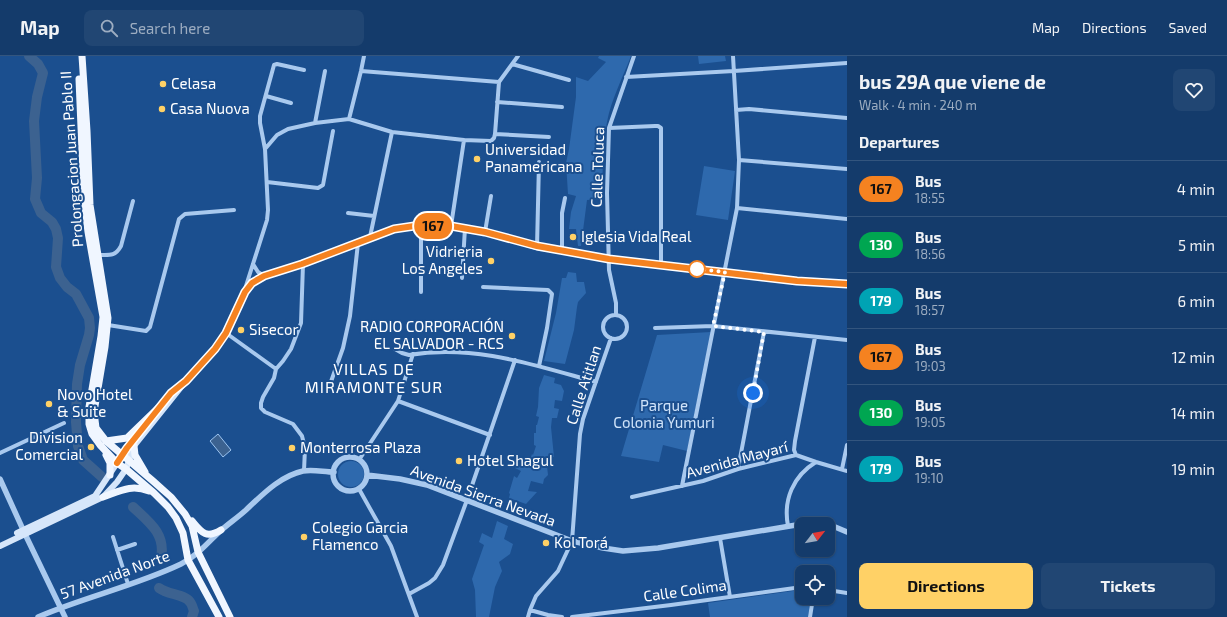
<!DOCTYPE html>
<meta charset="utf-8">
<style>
:root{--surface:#143b6b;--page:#214673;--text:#f1f3f6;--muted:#9dadc1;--line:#33557e;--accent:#ffd166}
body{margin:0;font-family:"Exo 2",sans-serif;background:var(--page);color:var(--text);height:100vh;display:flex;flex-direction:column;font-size:15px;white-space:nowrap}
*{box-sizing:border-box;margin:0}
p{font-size:13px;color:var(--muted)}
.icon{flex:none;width:22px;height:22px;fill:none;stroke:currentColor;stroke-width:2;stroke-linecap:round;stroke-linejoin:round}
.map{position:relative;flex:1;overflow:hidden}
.sheet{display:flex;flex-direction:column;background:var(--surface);width:380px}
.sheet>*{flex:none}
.badge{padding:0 8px;border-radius:13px;font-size:14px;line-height:26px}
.needle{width:26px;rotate:59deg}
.controls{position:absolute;left:795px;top:461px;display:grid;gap:8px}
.controls a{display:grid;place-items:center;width:40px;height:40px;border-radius:8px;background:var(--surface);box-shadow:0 1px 3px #0004,0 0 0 1px var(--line);font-size:20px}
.you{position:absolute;width:20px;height:20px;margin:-10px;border:3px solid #fff;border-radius:50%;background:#1a73e8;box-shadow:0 0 0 6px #1a73e833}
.map>.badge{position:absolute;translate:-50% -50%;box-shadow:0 0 0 2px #fff}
h2{padding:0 12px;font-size:15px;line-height:36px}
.round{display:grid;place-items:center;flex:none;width:42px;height:42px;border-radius:8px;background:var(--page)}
.headline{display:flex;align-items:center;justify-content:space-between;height:68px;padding:0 12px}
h1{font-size:19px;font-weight:700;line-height:30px}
.cta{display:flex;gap:8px;margin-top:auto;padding:8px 12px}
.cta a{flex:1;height:46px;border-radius:8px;background:var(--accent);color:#111;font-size:16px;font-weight:700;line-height:46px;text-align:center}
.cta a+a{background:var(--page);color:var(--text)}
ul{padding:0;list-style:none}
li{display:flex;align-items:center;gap:12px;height:56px;padding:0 12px;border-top:1px solid var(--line)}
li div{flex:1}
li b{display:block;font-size:15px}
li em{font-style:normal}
li .badge{min-width:44px;font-weight:700;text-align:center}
header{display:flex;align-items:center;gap:24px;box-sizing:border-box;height:56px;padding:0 20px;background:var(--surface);border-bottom:1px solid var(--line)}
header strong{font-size:19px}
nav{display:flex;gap:22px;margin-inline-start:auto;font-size:14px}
.search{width:280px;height:36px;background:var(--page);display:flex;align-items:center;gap:10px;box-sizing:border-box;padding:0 14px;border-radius:8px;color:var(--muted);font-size:15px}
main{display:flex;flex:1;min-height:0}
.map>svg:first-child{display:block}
.green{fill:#2e69ad}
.water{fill:#3c6290;stroke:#9cc4f0}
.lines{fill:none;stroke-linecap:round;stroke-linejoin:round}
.river{stroke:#3c6290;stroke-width:10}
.minor{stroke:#a9c9ee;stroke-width:4}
.tertiary{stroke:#a9c9ee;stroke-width:5.5}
.secondary{stroke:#d6e6fa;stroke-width:6}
.primary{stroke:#f0f6ff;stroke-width:7}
.line-casing{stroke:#fff;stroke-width:9}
.line{stroke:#f58220;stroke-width:6}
.walk{stroke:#fff;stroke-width:4;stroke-dasharray:0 7.2}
.poi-dot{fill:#ffd166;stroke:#1b4f8f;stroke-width:1.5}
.stop-dot{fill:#fff;stroke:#f58220;stroke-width:2}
.labels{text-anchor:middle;stroke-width:4;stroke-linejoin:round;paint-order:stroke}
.poi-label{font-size:15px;fill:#fff;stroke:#1b4f8f;text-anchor:start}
.street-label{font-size:15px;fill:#fff;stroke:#1b4f8f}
.park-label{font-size:15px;fill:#cfe3fa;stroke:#1b4f8f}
.neighbourhood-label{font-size:16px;letter-spacing:1px;fill:#fff;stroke:#1b4f8f}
</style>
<header>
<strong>Map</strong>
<div class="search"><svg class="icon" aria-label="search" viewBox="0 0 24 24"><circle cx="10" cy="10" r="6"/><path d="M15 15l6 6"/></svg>Search here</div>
<nav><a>Map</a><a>Directions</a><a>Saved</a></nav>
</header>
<main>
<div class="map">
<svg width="847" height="561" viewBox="0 0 847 561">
<rect width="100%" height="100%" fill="#1b4f8f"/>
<path class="green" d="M599,0H631C623,21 611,44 607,66C602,92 603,117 602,143L587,144L581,190H578L576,173H569L571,156L576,140L568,138L566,107L569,93L576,41V21L588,25L606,6L598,2Z
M698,0H725L726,5L699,8Z
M704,110L735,115L728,164L696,159Z
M568,216L576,217L577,226H584L586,237L578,246L577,251L574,274L565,308L544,305L556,257L562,222H566Z
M711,276L687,395L663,389L659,406L621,400L657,279Z
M544,319L555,322L554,327L561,329L564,335L562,345L555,344L554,352L559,353L557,362H552L551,371L554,401H549V409L547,410L548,419L544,423L543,428L531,425L528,435L537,436L526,448L509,442L510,438L509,437L514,420L517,422L521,415L515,412L518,403L529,407L532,398L533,399L536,390L534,389V377H536V369H537L539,361L536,360L538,351L539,332Z
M338 418a13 13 0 1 1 26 0a13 13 0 1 1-26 0Z
M497,465L508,470L504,483L513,488L510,498L499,506L502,515L495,531L489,561H476L475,534L472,523L484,489L479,486L482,477L492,482Z
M800,534H802V542H811L808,561H710L708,547Z"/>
<path class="water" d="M218,378L231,394L223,401L210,385Z"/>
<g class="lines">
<path class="river" d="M29,0L38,8L43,17L37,41L34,65L37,122L35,143L41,157L52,166L56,173L58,182L56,211L60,222L67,231L76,238L89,262L90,272L89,279L80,309L77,328L76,366L78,390L83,404L102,421
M133,451C149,466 166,478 161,502
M159,532C168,539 185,538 190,546C192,548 193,553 194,555L192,561"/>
<path class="minor" d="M512,8L569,24
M361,15L499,26
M626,21L734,15L847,7
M266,40L291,47
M497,46L562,51
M736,54L749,53L847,62
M349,63L361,15L364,0
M315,67L325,15
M609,72L655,70H658L661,72V209
M495,78L549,81
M265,93L260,67V60L274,9L277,8L304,14
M739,104L847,113
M267,126L318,132L323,129L333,75
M737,152L847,163
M348,157L374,160
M421,169V236
M451,170L464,84
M485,176L491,140
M370,181L392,76
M537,191L539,106
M562,195V157L565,142
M98,199C109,199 115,201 121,190L133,145
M253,208L258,216L264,220
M303,208L301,267L291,293L283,305L276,313L274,322L263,341L261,347V352L265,356L293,368L302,380L305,392L304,415
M462,222L465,172
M483,231L548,234L552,238L547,272L539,310
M245,233L267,164L268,154L265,93L277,79L288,73L315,67L349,63L392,76L464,84L491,85L494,82L495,78L499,26L518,0
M616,259V247L609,214L607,137L609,72L634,0
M603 271a12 12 0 1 1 24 0a12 12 0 1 1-24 0Z
M108,269L146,275L150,271L179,163L185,158L234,154
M655,272L713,270L847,284
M226,277L276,313
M395,293L402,297L409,299C474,288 534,309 596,326
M328,334L343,292L350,260L358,187
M398,345L490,379
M0,397L64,367
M796,399L794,394L795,385L815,281
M359,404L398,345L413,298
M738,413L764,276
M842,413L847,389
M682,430L737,152L739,104L733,0
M359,433L391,490L417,561
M632,441L703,425L738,413L796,399L816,406L847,415
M788,470C783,444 793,420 816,406
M113,481L128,528
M720,482L730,541
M117,494L135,488
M828,534L847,537
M409,538L429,527L435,522L443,509L467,444L515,304
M530,554L548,559L562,561
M528,561L530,554L536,540L558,515L572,485L580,378L583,363L611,282
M572,561L671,549L802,531
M810,561L813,542"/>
<path class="tertiary" d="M333 418a17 17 0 1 1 34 0a17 17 0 1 1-34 0Z
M367,419L400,423L427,429L572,485L603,492L623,495L658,492L802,468
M0,423L25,478L65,561
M802,468L816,466L827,468
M828,468L847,476
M38,561C84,541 135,530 181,508C195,501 205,490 216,479C225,470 236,463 246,454C262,439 280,420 303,415C313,413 324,416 334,416"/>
<path class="secondary" d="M17,477L95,440L127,392L147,367
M0,490L103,441L117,426L126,413L134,390L186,325L215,293L226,277L245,236L252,227L264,220L303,208L394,173L421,169L451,170L485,176L537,191L609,203L797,225L847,228"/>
<path class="primary" d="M82,0L87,75L90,149L108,262L105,291L94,356L96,372L106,385L153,425L171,441L185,458L192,470L198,496L230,561
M79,23L84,143L88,176L103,261L101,280L89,351V368L92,378L100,389L117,407L126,413L154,437L168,451L176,462L183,477L188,504L219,561
M106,385L127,382L157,353
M134,390L135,399L145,416
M106,399L110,407V419
M103,441C120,435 131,428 149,435
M192,465C202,477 206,483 221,474"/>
</g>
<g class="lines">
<g class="line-casing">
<path id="line" d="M117,407L127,392L171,337L186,325L215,293L226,277L245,236L252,227L264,220L302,208L394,173L421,169L451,170L485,176L537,190L609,203L797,225L847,228"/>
</g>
<use href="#line" class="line"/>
<path class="walk" d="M697,213L725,216L713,270L764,276L753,337"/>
</g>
<g class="poi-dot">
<circle cx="163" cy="28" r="4"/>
<circle cx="162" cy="53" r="4"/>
<circle cx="477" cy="103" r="4"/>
<circle cx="573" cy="181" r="4"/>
<circle cx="491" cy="205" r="4"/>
<circle cx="241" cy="274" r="4"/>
<circle cx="512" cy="280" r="4"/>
<circle cx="49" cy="348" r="4"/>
<circle cx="91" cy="391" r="4"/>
<circle cx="292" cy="392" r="4"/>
<circle cx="459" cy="405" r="4"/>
<circle cx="304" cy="481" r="4"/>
<circle cx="546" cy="487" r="4"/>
</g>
<circle class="stop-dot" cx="697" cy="213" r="8"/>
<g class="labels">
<g class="poi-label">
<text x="171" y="33">Celasa</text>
<text x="170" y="58">Casa Nuova</text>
<text x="485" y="99">Universidad<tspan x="485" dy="17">Panamericana</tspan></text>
<text x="581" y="186">Iglesia Vida Real</text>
<text x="483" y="201" text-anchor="end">Vidrieria<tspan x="483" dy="17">Los Angeles</tspan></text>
<text x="504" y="276" text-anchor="end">RADIO CORPORACIÓN<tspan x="504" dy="17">EL SALVADOR - RCS</tspan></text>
<text x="249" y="279">Sisecor</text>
<text x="57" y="344">Novo Hotel<tspan x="57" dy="17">&amp; Suite</tspan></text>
<text x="83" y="387" text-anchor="end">Division<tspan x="83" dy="17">Comercial</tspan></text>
<text x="300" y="397">Monterrosa Plaza</text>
<text x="467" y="410">Hotel Shagul</text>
<text x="312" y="477">Colegio Garcia<tspan x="312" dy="17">Flamenco</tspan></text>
<text x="554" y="492">Kol Torá</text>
</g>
<g class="street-label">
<text transform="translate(72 103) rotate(-94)" y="5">Prolongacion Juan Pablo II</text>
<text transform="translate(598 111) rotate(-88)" y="5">Calle Toluca</text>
<text transform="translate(584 329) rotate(-72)" y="5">Calle Atitlan</text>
<text transform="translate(737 404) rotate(-15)" y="5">Avenida Mayarí</text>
<text transform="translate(483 440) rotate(20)" y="5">Avenida Sierra Nevada</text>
<text transform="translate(115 519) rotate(-20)" y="5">57 Avenida Norte</text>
<text transform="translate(685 535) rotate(-8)" y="5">Calle Colima</text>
</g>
<g class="park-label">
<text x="664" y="355">Parque<tspan x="664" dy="17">Colonia Yumuri</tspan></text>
</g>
<g class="neighbourhood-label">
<text x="374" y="319">VILLAS DE<tspan x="374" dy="18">MIRAMONTE SUR</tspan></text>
</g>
</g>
</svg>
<div class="controls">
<a><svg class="needle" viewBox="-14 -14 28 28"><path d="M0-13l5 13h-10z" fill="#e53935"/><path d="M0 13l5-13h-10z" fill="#9dadc1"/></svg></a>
<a><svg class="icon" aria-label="locate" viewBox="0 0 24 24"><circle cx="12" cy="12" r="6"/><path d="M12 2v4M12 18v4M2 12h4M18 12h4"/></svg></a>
</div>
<div class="you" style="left:753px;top:337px"></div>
<b class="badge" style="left:433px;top:170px;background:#f58220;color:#111">167</b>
</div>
<section class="sheet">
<div class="headline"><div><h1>bus 29A que viene de</h1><p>Walk · 4 min · 240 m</p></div><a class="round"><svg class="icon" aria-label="heart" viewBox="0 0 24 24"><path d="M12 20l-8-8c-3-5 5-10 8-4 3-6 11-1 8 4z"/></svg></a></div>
<h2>Departures</h2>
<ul>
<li><span class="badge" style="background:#f58220;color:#111">167</span><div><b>Bus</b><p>18:55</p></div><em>4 min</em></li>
<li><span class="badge" style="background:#00a651;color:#fff">130</span><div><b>Bus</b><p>18:56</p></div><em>5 min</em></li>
<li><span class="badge" style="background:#00a3b4;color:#fff">179</span><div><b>Bus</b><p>18:57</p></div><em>6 min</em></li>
<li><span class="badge" style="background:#f58220;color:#111">167</span><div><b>Bus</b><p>19:03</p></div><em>12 min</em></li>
<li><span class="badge" style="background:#00a651;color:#fff">130</span><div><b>Bus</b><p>19:05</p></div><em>14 min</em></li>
<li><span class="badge" style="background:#00a3b4;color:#fff">179</span><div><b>Bus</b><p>19:10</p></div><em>19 min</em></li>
</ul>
<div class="cta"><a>Directions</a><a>Tickets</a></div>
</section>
</main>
